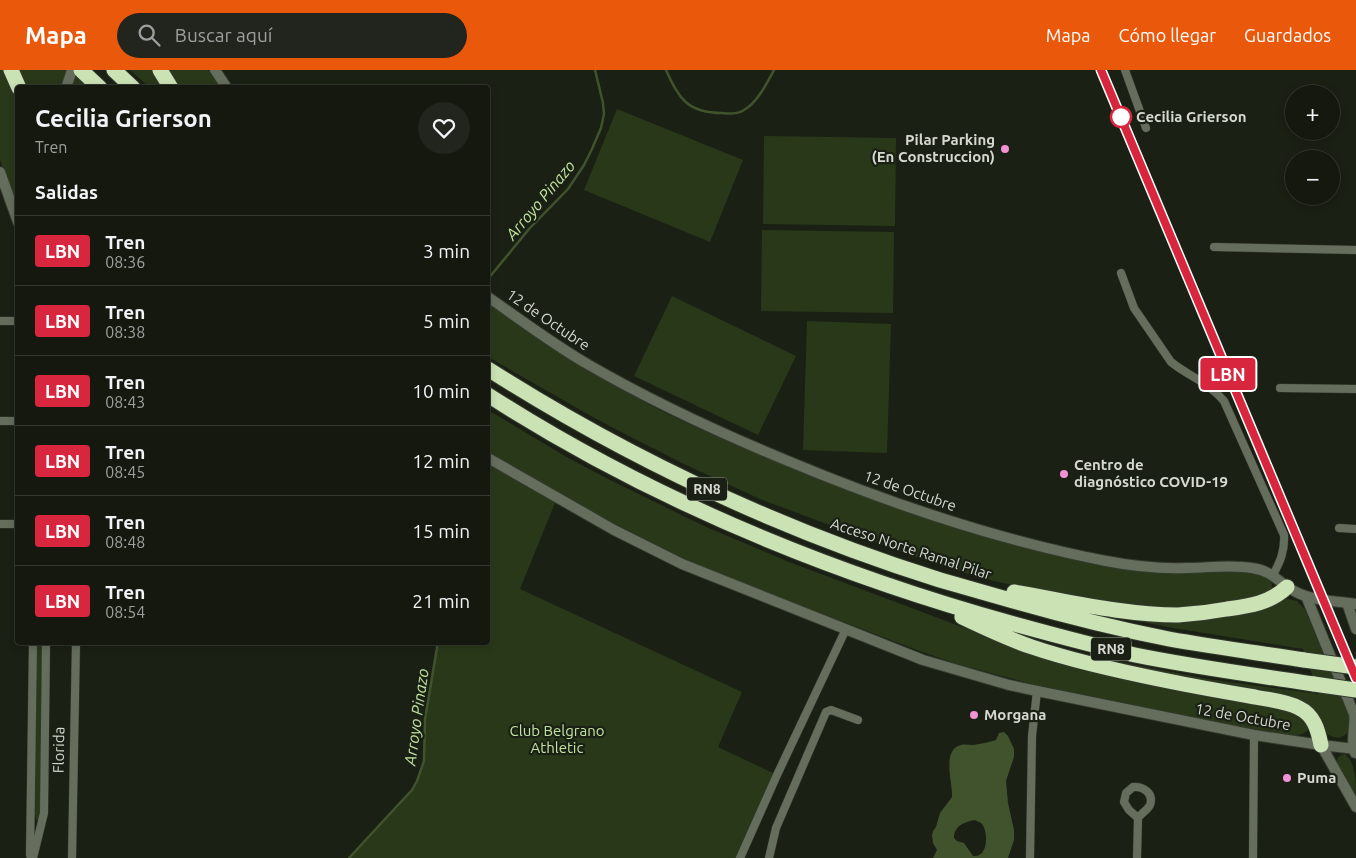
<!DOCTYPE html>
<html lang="es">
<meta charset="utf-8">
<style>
:root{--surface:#14180f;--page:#21251d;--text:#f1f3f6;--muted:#9da09e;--line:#33372f;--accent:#ea580c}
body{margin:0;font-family:Ubuntu,sans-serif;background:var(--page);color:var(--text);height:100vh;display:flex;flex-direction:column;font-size:19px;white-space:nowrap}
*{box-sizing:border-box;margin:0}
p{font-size:16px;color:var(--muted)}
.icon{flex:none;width:28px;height:28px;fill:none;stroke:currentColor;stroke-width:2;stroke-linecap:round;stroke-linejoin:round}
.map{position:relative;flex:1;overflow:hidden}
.details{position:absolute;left:15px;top:15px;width:475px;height:560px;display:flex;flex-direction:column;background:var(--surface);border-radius:5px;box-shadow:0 2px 8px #0003,0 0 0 1px var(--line)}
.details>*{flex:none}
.badge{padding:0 10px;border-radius:4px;font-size:18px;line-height:32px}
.tools{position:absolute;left:1285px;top:15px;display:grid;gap:10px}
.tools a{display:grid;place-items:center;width:55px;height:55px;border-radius:50%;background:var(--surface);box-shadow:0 2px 8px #0003,0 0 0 1px var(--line);font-size:25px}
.map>.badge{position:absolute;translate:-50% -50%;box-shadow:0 0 0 2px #fff}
h2{padding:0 20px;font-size:19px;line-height:45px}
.round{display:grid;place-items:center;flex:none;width:52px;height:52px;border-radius:26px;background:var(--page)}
.summary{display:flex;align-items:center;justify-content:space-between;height:85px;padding:0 20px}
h1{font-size:24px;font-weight:700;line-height:38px}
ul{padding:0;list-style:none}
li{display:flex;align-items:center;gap:15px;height:70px;padding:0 20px;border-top:1px solid var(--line)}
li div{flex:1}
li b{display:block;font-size:19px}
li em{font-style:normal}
li .badge{min-width:55px;font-weight:700;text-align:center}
header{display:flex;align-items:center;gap:30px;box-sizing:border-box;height:70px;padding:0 25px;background:var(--accent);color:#fff}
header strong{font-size:24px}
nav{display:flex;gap:28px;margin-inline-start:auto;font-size:18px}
.search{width:350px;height:45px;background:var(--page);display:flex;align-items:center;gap:12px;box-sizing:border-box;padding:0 18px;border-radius:28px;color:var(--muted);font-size:19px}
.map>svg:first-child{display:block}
.green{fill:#293819}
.water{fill:#41532d;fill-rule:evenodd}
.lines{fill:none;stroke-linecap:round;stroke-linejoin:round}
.stream{stroke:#41532d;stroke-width:2.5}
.minor-casing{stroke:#343a2e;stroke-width:9}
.tertiary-casing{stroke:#343a2e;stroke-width:12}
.motorway-casing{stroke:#343a2e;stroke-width:17}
.minor{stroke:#656e5d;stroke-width:8}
.tertiary{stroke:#656e5d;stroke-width:10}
.motorway{stroke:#cbe2b5;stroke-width:15}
.rail-casing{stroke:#7a7f75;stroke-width:4.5}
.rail{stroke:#1a2014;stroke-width:2.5;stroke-dasharray:8;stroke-linecap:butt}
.motorway-bridge-casing{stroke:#343a2e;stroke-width:17;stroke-linecap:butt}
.motorway-bridge{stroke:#cbe2b5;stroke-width:15}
.line-casing{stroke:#fff;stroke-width:11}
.line{stroke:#d7263d;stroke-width:8}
.stop-dot{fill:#fff;stroke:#d7263d;stroke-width:2.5}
.poi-dot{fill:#f391d5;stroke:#1a2014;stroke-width:2}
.labels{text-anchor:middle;stroke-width:4.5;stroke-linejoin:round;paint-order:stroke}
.shield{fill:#1a2014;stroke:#9da298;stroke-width:1}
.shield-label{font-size:14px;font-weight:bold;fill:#d5d9d1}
.stop-label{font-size:15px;font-weight:bold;fill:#d5d9d1;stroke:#1a2014;text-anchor:start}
.poi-label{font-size:15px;font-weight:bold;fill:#d5d9d1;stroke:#1a2014;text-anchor:start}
.street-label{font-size:15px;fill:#d5d9d1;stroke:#1a2014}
.park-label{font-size:15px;fill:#c3e4a2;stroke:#1a2014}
.water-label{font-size:16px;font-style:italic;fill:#c2e3a1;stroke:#1a2014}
</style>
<header>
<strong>Mapa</strong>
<div class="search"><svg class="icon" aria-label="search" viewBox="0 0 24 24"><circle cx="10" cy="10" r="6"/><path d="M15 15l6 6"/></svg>Buscar aquí</div>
<nav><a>Mapa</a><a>Cómo llegar</a><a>Guardados</a></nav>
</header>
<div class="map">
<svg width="1356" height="788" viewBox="0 0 1356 788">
<rect width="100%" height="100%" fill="#1a2014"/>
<path class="green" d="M0,0H6L17,28V138L0,90Z
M15,0H69L88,17H64L60,14L58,17H24Z
M130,0H155L166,17H149Z
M166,0H208L220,17H178Z
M617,39L743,90L710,172L584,120Z
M764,66L896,68L895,156L763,154Z
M762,160L894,162L893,243L761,241Z
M672,226L796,286L758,365L634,306Z
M488,233C541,269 595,306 652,336C697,359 744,378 790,397C889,437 993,473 1098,494C1124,499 1157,503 1183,503C1203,503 1249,498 1265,506C1273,510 1273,517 1270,524L1207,538H1152L1066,526L990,510L965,503L904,483L760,429L686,395L627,365L591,346L488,287Z
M807,251L891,254L887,383L803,380Z
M488,340L570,389L610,410L704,456L789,492L1021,579L1299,644L1309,658C1306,664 1300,665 1294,665L1227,655L1036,615L957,594L917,580L757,519L678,487L581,436L488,383Z
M488,388L557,428L520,519L742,622L718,677L777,705L740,788H349L398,735L412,720L417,711L424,691L425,649L438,573L488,572Z
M1283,528L1297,531L1305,540L1349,646C1350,650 1350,654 1349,659C1346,669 1334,670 1326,663C1321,657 1317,649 1313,642L1102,590H1110L1208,609L1319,624L1303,579L1167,557L1079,538L1153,548Z
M43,572L41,735L39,749L37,750L36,749L35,744L36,573Z
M1345,684C1356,693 1356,713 1356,727L1338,694L1337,689L1341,685Z"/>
<path class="water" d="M1004,662L1008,666L1014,679V687L1006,711L1008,733L1014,760V770L1008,788H933L937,780L933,773L932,765L933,761L936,757L940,743L952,727C953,713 941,680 961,675C964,674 969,675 973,675C981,674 989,672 996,670L999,663ZM975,750C978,752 980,752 982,754C988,761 989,788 973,786L964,773L957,771L954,768C954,756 964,752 975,750Z"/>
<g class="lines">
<path class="stream" d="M666,0C678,28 688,43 722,43C729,44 738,44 744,40C757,33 767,13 774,0
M488,209L529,159L568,119L584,95L592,79L601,58L604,44L603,33L595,0
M349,788L398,735L412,720L417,711L424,691L425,649L438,572"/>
<g class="minor-casing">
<path id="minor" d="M1125,0L1146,58
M1214,177L1356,180
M1121,203L1134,238L1171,292C1190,307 1208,312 1224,331L1284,465C1285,481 1280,492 1273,505
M0,251H18
M1280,318L1356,319
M0,351H18
M0,454H18
M1339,458L1356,459
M1133,717C1144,716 1154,724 1150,735C1147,741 1141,743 1138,748L1129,740L1124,732L1126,723Z
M30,785L33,572
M33,788L44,743L46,572
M72,788L76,572
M740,788L777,705L846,559
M769,788L776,758L826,642L831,640L858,650
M1030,788L1032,666L1037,621
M1137,788L1138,748
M1253,788L1254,665"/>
</g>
<g class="tertiary-casing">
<path id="tertiary" d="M215,0L227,18
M66,18L72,0
M0,102L18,152
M488,227C521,250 554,275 589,295C653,332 720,363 788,391C891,434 997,470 1106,491C1132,496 1159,499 1186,498C1207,498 1230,494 1252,498C1274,501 1278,513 1296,522C1313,531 1338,531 1356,534
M488,388L614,460L682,494L923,590L1009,615L1037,621L1254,665L1321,675L1356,679
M1306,526L1354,644C1356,656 1350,671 1355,683
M1347,533L1356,559
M1321,675L1356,737"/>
</g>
<g class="motorway-casing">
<path id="motorway" d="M11,0L19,18
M81,0L100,18
M114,0L133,18
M160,0L171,18
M488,299C628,388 781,460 940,510C961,516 982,522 1003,528C1058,544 1113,558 1169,569C1214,577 1259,583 1304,590
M488,325C650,429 830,503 1014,554C1054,565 1094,576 1135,585C1194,597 1254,605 1314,614
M1014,522C1067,531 1124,545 1178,545C1195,544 1211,542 1227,539C1250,536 1270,533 1287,517
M962,547C985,558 1008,569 1032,577C1076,592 1123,602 1168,611C1197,617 1226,622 1255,627C1269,630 1286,631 1299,638C1314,645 1318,660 1321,675"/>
</g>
<use href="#minor" class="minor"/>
<use href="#tertiary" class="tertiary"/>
<use href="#motorway" class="motorway"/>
<g class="rail-casing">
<path id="rail" d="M1101,0L1356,607"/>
</g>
<use href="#rail" class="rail"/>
<g class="motorway-bridge-casing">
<path id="motorway-bridge" d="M1304,590L1356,597
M1314,614L1356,620"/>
</g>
<use href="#motorway-bridge" class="motorway-bridge"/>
</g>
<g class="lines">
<g class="line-casing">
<path id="line" d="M1101,0L1356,608"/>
</g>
<use href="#line" class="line"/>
</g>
<circle class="stop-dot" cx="1121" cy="47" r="10"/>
<g class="poi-dot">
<circle cx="1005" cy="79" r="5"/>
<circle cx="1064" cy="404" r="5"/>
<circle cx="974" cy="645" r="5"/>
<circle cx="1287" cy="708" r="5"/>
</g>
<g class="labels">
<g class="shield">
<rect x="687" y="407.5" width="40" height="23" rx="4"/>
<rect x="1091" y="567.5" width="40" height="23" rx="4"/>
</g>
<g class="shield-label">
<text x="707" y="424">RN8</text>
<text x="1111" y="584">RN8</text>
</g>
<g class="stop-label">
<text x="1136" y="52">Cecilia Grierson</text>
</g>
<g class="poi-label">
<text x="995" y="75" text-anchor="end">Pilar Parking<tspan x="995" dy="17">(En Construccion)</tspan></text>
<text x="1074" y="400">Centro de<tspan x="1074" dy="17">diagnóstico COVID-19</tspan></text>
<text x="984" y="650">Morgana</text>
<text x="1297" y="713">Puma</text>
</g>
<g class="street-label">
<text transform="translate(548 250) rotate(34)" y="5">12 de Octubre</text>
<text transform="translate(910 421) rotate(19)" y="5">12 de Octubre</text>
<text transform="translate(911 479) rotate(18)" y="5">Acceso Norte Ramal Pilar</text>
<text transform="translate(1243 647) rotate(10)" y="5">12 de Octubre</text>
<text transform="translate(59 680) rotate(-89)" y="5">Florida</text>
</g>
<g class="park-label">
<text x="557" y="666">Club Belgrano<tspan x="557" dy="17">Athletic</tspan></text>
</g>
<g class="water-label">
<text transform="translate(540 130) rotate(-50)" y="6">Arroyo Pinazo</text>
<text transform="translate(416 647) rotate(-82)" y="6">Arroyo Pinazo</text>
</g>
</g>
</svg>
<div class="tools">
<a>+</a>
<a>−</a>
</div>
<b class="badge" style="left:1228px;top:304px;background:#d7263d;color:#fff">LBN</b>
<section class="details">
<div class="summary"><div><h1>Cecilia Grierson</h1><p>Tren</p></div><a class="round"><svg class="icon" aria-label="heart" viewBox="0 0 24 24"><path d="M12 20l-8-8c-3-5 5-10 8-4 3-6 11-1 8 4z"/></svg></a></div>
<h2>Salidas</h2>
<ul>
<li><span class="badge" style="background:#d7263d;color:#fff">LBN</span><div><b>Tren</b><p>08:36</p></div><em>3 min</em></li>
<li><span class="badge" style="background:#d7263d;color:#fff">LBN</span><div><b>Tren</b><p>08:38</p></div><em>5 min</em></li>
<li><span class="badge" style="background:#d7263d;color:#fff">LBN</span><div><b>Tren</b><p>08:43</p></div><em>10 min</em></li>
<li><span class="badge" style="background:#d7263d;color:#fff">LBN</span><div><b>Tren</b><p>08:45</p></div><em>12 min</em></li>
<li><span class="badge" style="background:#d7263d;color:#fff">LBN</span><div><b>Tren</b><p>08:48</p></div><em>15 min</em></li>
<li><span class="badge" style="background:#d7263d;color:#fff">LBN</span><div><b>Tren</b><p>08:54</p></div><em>21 min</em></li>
</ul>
</section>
</div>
